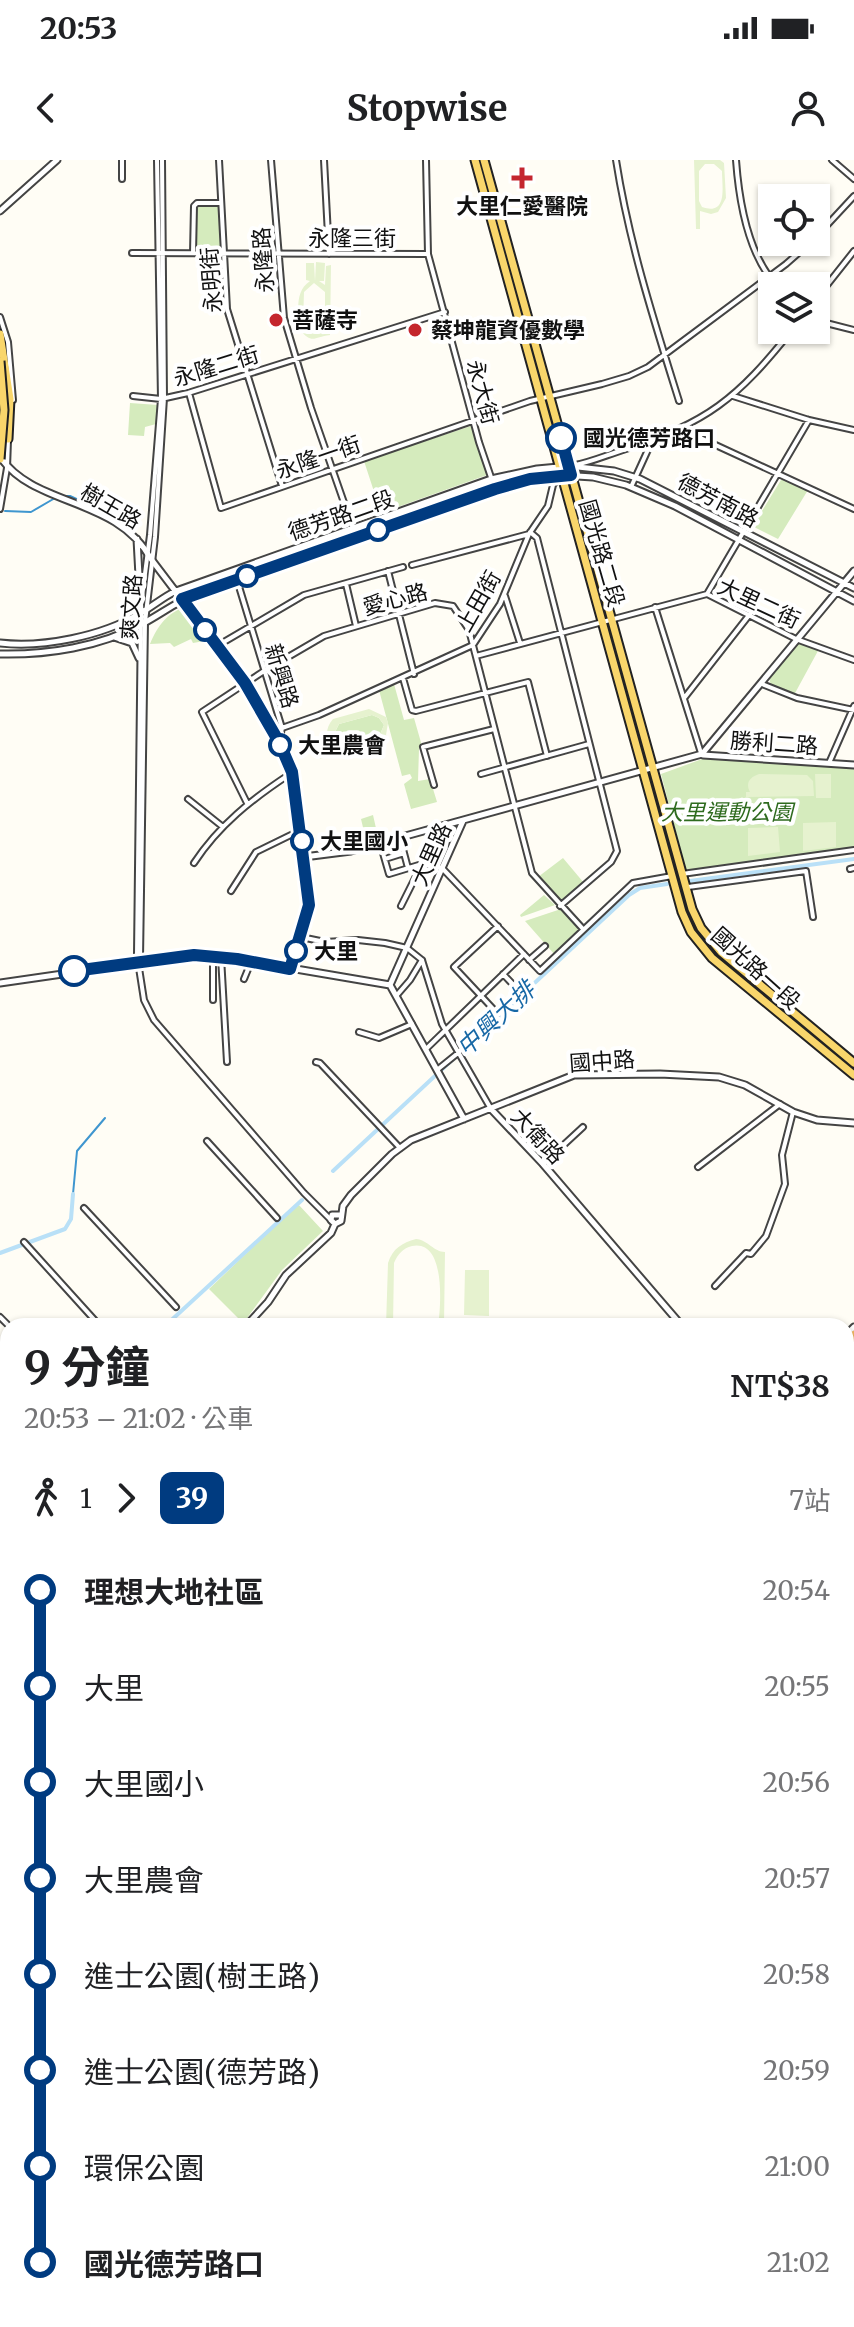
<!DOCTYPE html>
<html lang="zh-TW">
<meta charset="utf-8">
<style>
:root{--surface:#fff;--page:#f6f6f6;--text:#202124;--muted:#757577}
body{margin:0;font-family:Merriweather,"Noto Sans TC",serif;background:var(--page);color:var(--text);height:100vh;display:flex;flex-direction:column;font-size:30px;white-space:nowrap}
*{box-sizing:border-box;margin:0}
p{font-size:26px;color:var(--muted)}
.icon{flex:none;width:44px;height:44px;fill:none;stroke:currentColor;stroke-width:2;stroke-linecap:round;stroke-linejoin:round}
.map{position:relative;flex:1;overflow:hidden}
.details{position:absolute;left:0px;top:1158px;width:854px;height:1010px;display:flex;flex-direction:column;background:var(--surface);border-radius:24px 24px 0 0;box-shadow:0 2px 6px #0004}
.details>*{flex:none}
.badge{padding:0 16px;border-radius:12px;font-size:28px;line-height:52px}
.fabs{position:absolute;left:758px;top:24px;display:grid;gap:16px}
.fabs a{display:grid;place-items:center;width:72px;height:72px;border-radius:0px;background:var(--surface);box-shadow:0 2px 6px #0004;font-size:40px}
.map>.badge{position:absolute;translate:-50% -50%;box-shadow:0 0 0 4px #fff}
.legs{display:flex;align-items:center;gap:12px;height:88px;padding:0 24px;font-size:26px}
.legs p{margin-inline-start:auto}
.summary{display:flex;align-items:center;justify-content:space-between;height:136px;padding:0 24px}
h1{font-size:44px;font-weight:700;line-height:60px}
ul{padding:0 24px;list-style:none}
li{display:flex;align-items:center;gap:28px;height:96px;font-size:30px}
li i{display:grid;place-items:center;width:12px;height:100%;margin:0 10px;background:currentColor}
li i::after{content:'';width:20px;height:20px;margin:-10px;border:6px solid;border-radius:50%;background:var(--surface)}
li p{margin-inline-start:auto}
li:first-child i{background:linear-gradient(#0000 50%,currentColor 0)}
li:last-child i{background:linear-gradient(currentColor 50%,#0000 0)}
.status{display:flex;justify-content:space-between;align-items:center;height:56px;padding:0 40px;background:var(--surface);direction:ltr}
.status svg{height:22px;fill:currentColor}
header{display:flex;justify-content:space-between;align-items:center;height:104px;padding:0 24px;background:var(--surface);font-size:36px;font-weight:700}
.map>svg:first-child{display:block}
.green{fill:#d5ebbd}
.pitch{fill:#e6f2cf;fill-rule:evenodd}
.water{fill:#b9e0f7;stroke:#3f96cf;stroke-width:2}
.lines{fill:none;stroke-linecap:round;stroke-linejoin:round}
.stream{stroke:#3f96cf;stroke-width:2}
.canal{stroke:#b9e0f7;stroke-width:4}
.minor-casing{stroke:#444;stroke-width:8}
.tertiary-casing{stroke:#444;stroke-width:9}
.primary-casing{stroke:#222;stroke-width:11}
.trunk-casing{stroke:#222;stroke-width:12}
.minor{stroke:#fff;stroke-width:4}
.tertiary{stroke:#fff;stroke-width:5}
.primary{stroke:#f9d66b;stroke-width:7}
.trunk{stroke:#f7bc64;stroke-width:8}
.primary-bridge-casing{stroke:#222;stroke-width:11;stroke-linecap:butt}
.primary-bridge{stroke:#f9d66b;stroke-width:7}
.line-1-casing{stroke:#fff;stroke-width:18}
.line-1{stroke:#003b80;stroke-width:12}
.poi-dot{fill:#c4262e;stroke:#fff;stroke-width:3}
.stop-1-dot{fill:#fff;stroke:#003b80;stroke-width:4}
.labels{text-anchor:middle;stroke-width:8;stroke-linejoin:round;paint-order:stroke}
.poi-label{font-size:22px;font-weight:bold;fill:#111;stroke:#fff;text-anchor:start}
.street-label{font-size:22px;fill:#111;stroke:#fff}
.stop-label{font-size:22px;font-weight:bold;fill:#111;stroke:#fff;text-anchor:start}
.park-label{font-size:22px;font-style:italic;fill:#2f6b1f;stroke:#fff}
.water-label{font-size:24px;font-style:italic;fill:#1768a6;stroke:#fff}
</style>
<div class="status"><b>20:53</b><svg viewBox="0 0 49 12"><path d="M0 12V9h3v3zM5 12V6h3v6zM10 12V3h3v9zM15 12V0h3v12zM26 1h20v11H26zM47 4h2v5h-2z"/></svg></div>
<header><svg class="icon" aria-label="back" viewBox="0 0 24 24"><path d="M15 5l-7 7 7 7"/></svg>Stopwise<svg class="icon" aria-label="person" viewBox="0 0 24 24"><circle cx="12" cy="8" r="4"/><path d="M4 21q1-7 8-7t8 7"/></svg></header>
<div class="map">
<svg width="854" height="2167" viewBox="0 0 854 2167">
<rect width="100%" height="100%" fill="#fffdf5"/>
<path class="green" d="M199,44H216L219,47L222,85L220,89H200L197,86L196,47Z
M130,243L158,245L156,264L145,267L144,276L128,275Z
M471,266L487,315L381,353L364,301Z
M785,319L808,330L778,379L754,367V364L781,320Z
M187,446L210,480L193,483L191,479L174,487L170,483L150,484C158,465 167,453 187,446Z
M797,481L819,489L794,535L771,526L769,517Z
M394,524L404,560L414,558L422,586L419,589L418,621L430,619L437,642L411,649L404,624L412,618L410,614L402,616L379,530Z
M372,555L379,558L384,565L379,577L347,586L337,581L335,572L339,564Z
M705,598L854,607V688L686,711L661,614Z
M373,655L378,677L366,680L361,659Z
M563,698L584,723L562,740L557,739L538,717Z
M544,735L555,745L521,757L520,755Z
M561,749L576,765L579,772L555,795L525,761Z
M298,1044L323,1071L282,1110L247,1158H238L209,1129Z
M854,1678V1719L848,1722L846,1685Z
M854,1787V1840L846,1844V1800Z"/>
<path class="pitch" d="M694,0H720L724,3L726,38L718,52L711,54L700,51V69H696ZM705,4H714L722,11C722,27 728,56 702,47L699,41V11Z
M316,102L325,103L324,121H319L325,125L326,106L331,105L330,175C313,177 313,185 299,169C299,151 294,132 310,121L306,120V103H314L315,121ZM314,123L325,132V165L314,174L303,164L304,132Z
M369,549L386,557L388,563L386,575L389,580L320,599L318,593L333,588C325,579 325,568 333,559ZM372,555L379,558L384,565L379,577L347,586L337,581L335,572L339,564Z
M759,614L807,615L813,621L814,636L746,637V632H750C745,623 750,617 759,614Z
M815,614H831V638H816Z
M836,662V687L803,691V663Z
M778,667L780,692L748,696V668Z
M416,1079C428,1080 434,1092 445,1092L444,1166H438C441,1146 446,1079 412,1086C403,1088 398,1094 394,1103L393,1166H386L388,1103C393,1088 402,1083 416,1079Z
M465,1110H489V1156L464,1155Z"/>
<path class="water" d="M854,1311V1356L846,1364V1314Z
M8,1851V1903L0,1910V1858Z
M0,1975L8,1981V2050L0,2045Z
M188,2160H274L283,2167H198Z"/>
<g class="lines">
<path class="stream" d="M61,336H70L96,348L108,344
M5,351L31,352L55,338
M73,1034L77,991L105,958"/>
<path class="canal" d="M690,721L854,699
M333,1011L629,735L640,728L667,724
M0,1093L65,1069L71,1059L73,1034
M165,1166L302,1040
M0,1314L8,1308"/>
<g class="minor-casing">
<path id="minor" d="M219,0L227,149L282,326
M271,0L284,158L311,248L356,377
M324,0L329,94
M426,0L428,94L479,282L495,329
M616,0C629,83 654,161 679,241
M736,0C739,41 748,95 777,126
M832,0L854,19
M122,19V0
M816,77L854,36
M132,93L428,94
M193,93L194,46L197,43H221
M816,139L854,91
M0,157L8,182L13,240
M816,157L826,163L854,170
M189,233L221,348L530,241L602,224L629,216L648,207L786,104L811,82
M133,236L161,239L188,233L445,152
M733,236L809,260L854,270
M681,269L854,349
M575,305C591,302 607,295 623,290C706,264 738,238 792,170
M631,327L652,281
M0,349L7,308L8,280
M530,372L537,378L617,691L611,702L560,746
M412,405L529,374
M388,411L414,514
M237,420L282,568L279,582
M346,424L356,466
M707,434L809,260
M505,436L520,483
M142,437L150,375L161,239L157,0
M655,447L701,593
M141,453L137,795L144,840L154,860L304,1033L331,1060
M217,486L304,435L403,407
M476,496L707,434L796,479L854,500
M403,518L412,550L416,551L528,522L547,596
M762,524L797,538L854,550
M685,537L750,454
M282,568L319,555L473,485L500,444L529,374L548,346L553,325L561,315
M829,603L854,546
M481,614L589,584
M434,625L423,587L494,569
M188,639L223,667
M247,643L202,552L264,511L324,476L435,443L453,446L469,470L532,713L583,769
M400,678L408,708
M380,683L389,714L422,704L442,708L540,811L633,723L672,716
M385,699L404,693
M194,703C219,665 252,639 290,614
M850,709L854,708
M682,714L854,690
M688,727L806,711L813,757
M231,731L256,692L301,670
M401,746L422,704
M301,777L325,782L358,780L385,783L407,788L422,800L442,864L491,949
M213,796V840
M221,797L227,902
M140,799L145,462L155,377L164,238L162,0
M529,800L545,786
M503,814L521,833
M244,819L251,802
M397,835L410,820L422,800
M359,872L379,878L412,864
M426,889L524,794
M316,902L320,903L400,988
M437,910L458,893L497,853L454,807L498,766
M207,981L277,1058
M543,1004L583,967
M698,1007L780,944
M84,1048L176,1147
M24,1082L100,1166
M715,1126L746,1093L751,1094L766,1076L785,1024L782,995L793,952
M0,1157L7,1164
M0,1258L8,1266
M0,1377L8,1400
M846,1430L854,1423
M0,1732L8,1729
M0,1748L8,1746
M846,1848L854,1846
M846,1872L854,1876
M846,2041L854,2039
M0,2114L8,2117
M89,2160L99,2167
M307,2160L314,2167
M669,2160L672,2167
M587,2167L610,2162"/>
</g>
<g class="tertiary-casing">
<path id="tertiary" d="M0,51L57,0
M1,298C35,347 117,337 151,399L245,523L285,595L296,635L309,742L307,759L290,809
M137,379L141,453
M114,477L132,483L139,498
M0,483C43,488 102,476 139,454C152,447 163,437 176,431L491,319L537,309L569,306L614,311L640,319L854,428
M0,494C47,495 100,487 142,464C161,454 177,441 197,434L495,329L530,319L561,315L593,317L626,325L675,346L854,441
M703,595L854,605
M304,697L351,691L702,594L854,411
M0,823L194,795L237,799L390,825
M390,825L463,661
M390,825L464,959
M491,949L543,1004L682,1166
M335,1064L331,1060L332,1055H341
M246,1166L268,1142L286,1115L331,1073L335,1064L341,1061L343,1046L351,1035L392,994L411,980L574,915L660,914L719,917L745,925L793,952L817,960L854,963
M846,1175L854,1167
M846,1367L854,1377
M0,1413L8,1400
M846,1468L854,1464
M0,1737L8,1735
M0,1743L8,1740
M438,2160L439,2167"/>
</g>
<g class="primary-casing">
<path id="primary" d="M475,0L682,752L691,772L712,798L854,915
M484,0L692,749L701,768L721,792L854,903
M0,174L10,239L8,279"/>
</g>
<g class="trunk-casing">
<path id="trunk" d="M846,1184L854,1175
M846,1194L854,1186
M846,1202L854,1194
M644,2160L646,2167
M650,2160L653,2167
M657,2160L660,2167
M665,2160L667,2167"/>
</g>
<use href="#minor" class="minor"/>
<use href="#tertiary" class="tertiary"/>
<use href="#primary" class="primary"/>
<use href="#trunk" class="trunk"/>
<g class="primary-bridge-casing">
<path id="primary-bridge" d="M0,201L4,250L0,299"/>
</g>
<use href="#primary-bridge" class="primary-bridge"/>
</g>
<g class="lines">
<g class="line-1-casing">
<path id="line-1" d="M74,811L194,795L237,799L290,809L309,745L292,612L279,582L245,523L182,439L495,329L530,319L571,315L561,278"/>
</g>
<use href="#line-1" class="line-1"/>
</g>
<g class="poi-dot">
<path d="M518 6h8v8h8v8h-8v8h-8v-8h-8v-8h8z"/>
<circle cx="276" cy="160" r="8"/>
<circle cx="415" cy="170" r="8"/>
</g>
<g class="stop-1-dot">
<circle cx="561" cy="278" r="14"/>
<circle cx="378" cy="370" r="10"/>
<circle cx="247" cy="416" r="10"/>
<circle cx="205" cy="470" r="10"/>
<circle cx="280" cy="585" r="10"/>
<circle cx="302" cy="681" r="10"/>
<circle cx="296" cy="791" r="10"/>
<circle cx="74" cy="811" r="14"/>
</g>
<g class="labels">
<g class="poi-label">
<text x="522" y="54" text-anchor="middle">大里仁愛醫院</text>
<text x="292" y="168">菩薩寺</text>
<text x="431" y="178">蔡坤龍資優數學</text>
</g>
<g class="street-label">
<text x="352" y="86">永隆三街</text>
<text transform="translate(263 100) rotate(-94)" y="8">永隆路</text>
<text transform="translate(211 120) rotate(-94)" y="8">永明街</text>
<text transform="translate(216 206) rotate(-17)" y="8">永隆二街</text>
<text transform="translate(483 232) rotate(75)" y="8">永大街</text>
<text transform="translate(318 297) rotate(-19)" y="8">永隆一街</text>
<text transform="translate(718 340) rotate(28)" y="8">德芳南路</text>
<text transform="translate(111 346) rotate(30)" y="8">樹王路</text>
<text transform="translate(341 355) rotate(-19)" y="8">德芳路二段</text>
<text transform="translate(602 393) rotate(74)" y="8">國光路二段</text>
<text transform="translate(395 439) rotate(-15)" y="8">愛心路</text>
<text transform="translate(478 441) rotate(-60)" y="8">上田街</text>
<text transform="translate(759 443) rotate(25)" y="8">大里二街</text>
<text transform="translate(131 447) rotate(-86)" y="8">爽文路</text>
<text transform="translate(282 516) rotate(73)" y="8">新興路</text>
<text transform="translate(774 583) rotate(4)" y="8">勝利二路</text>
<text transform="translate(431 694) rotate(-66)" y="8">大里路</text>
<text transform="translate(756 808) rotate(42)" y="8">國光路一段</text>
<text transform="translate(602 901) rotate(-4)" y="8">國中路</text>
<text transform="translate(538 976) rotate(47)" y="8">大衛路</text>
</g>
<g class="stop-label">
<text x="583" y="286">國光德芳路口</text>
<text x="298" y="593">大里農會</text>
<text x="320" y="689">大里國小</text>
<text x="314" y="799">大里</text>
</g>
<g class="park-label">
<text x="727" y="660">大里運動公園</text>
</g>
<g class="water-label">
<text transform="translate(496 859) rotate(-43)" y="8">中興大排</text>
</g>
</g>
</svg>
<div class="fabs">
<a><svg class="icon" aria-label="locate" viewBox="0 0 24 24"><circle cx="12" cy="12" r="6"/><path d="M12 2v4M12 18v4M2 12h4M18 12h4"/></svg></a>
<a><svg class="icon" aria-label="layers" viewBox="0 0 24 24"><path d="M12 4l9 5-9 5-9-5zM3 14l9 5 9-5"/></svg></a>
</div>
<section class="details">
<div class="summary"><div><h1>9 分鐘</h1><p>20:53 – 21:02 · 公車</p></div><b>NT$38</b></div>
<div class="legs"><svg class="icon" aria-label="walk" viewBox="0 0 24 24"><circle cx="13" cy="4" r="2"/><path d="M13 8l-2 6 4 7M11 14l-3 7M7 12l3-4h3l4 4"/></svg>1<svg class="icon" aria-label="forward" viewBox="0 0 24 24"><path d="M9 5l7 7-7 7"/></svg><b class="badge" style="background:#003b80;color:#fff">39</b><p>7站</p></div>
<ul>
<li><i style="color:#003b80"></i><b>理想大地社區</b><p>20:54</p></li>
<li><i style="color:#003b80"></i><span>大里</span><p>20:55</p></li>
<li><i style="color:#003b80"></i><span>大里國小</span><p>20:56</p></li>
<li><i style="color:#003b80"></i><span>大里農會</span><p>20:57</p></li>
<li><i style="color:#003b80"></i><span>進士公園(樹王路)</span><p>20:58</p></li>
<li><i style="color:#003b80"></i><span>進士公園(德芳路)</span><p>20:59</p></li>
<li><i style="color:#003b80"></i><span>環保公園</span><p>21:00</p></li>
<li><i style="color:#003b80"></i><b>國光德芳路口</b><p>21:02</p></li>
</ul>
</section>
</div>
